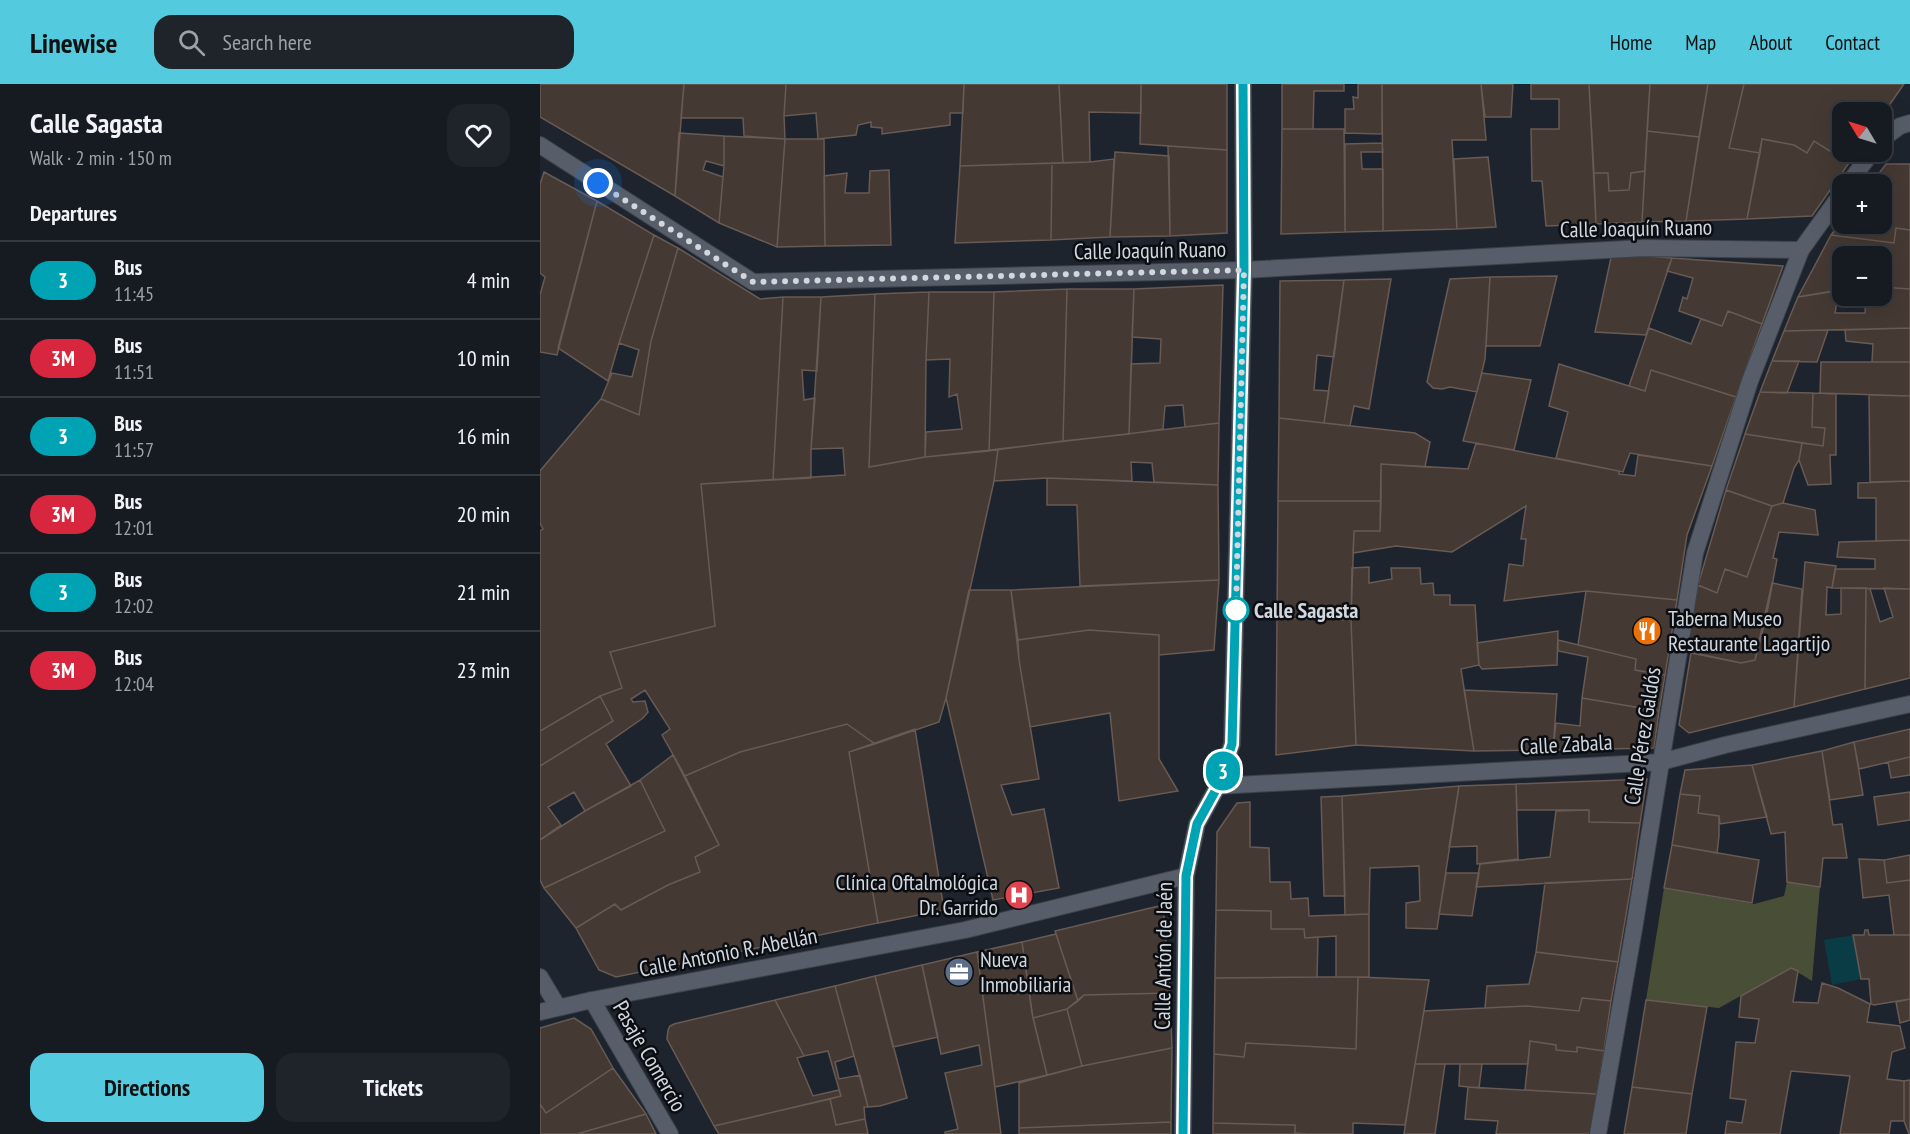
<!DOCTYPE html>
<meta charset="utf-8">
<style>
:root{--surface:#161b22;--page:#1f242a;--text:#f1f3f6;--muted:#9ea1a5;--line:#353940;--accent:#54cade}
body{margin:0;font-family:"PT Sans Narrow",sans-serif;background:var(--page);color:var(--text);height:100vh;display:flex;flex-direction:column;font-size:22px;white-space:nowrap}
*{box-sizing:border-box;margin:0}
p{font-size:20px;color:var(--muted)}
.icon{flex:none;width:33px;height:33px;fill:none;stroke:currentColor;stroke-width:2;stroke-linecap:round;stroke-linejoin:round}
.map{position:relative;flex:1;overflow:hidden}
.sheet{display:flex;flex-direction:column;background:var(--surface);width:540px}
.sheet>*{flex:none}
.badge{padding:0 12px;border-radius:20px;font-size:21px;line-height:39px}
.needle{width:39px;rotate:308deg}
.controls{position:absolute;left:1292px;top:18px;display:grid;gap:12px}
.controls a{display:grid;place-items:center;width:60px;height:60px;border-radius:12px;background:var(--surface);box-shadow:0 6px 24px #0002,0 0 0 2px var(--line);font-size:30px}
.you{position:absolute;width:30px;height:30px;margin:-15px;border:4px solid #fff;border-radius:50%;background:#1a73e8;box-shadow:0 0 0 9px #1a73e833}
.map>.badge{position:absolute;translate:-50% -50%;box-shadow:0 0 0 3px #fff}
h2{padding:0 30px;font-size:22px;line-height:54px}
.round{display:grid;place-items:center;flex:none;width:63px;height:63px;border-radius:18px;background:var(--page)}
.summary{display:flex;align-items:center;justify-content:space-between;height:102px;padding:0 30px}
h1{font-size:28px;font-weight:600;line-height:45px}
.primary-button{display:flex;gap:12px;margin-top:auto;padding:12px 30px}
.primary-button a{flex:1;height:69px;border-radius:18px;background:var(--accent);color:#111;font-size:24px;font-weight:600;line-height:69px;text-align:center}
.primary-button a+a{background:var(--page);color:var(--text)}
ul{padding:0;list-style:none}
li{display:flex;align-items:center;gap:18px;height:78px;padding:0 30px;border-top:2px solid var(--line)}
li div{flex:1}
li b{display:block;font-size:22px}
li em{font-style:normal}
li .badge{min-width:66px;font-weight:700;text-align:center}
header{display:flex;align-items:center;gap:36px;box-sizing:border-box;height:84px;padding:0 30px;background:var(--accent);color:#111}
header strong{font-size:28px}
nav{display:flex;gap:33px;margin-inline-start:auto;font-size:21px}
.search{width:420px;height:54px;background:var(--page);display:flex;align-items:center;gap:15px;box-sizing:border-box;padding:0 21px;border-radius:18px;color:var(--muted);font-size:22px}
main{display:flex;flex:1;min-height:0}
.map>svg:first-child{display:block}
.green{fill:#494f36}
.water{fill:#093c44}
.building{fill:#453933;stroke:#685a54;stroke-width:1.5}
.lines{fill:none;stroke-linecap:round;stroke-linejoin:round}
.pedestrian-casing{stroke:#3c4149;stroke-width:18}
.minor-casing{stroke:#3c4149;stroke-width:18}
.pedestrian{stroke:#575e69;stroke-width:16}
.minor{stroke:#575e69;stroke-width:16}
.line-casing{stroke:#fff;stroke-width:14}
.line{stroke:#00a3b4;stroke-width:9}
.walk{stroke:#d2d6dd;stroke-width:6;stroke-dasharray:0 10.8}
.stop-dot{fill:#fff;stroke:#00a3b4;stroke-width:3}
.labels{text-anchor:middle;stroke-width:5;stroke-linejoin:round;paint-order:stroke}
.street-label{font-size:22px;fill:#d2d6dd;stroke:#0a0d11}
.stop-label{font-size:22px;font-weight:bold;fill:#d2d6dd;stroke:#0a0d11;text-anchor:start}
.poi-label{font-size:22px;fill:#d2d6dd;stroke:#0a0d11;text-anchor:start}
</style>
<header>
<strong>Linewise</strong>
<div class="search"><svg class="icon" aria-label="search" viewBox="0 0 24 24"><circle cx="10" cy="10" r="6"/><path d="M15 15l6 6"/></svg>Search here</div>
<nav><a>Home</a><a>Map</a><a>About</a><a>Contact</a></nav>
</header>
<main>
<section class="sheet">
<div class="summary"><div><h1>Calle Sagasta</h1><p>Walk · 2 min · 150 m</p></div><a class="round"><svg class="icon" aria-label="heart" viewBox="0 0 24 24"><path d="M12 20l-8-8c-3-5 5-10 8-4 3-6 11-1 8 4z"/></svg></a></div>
<h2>Departures</h2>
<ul>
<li><span class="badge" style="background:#00a3b4;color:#fff">3</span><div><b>Bus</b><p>11:45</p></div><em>4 min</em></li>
<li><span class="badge" style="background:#d7263d;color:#fff">3M</span><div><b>Bus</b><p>11:51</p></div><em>10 min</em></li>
<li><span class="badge" style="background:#00a3b4;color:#fff">3</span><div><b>Bus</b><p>11:57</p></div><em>16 min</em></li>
<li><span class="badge" style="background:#d7263d;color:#fff">3M</span><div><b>Bus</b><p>12:01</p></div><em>20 min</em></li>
<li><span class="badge" style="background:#00a3b4;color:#fff">3</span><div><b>Bus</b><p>12:02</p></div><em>21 min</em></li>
<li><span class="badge" style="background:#d7263d;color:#fff">3M</span><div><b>Bus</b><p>12:04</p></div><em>23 min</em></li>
</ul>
<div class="primary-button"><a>Directions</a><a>Tickets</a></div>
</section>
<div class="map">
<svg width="1370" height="1050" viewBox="0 0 1370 1050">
<rect width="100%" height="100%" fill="#1d242d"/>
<path class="green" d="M1247,798L1280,803L1272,897L1251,884L1179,924L1106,916L1124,804L1214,820L1244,812Z"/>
<path class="water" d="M1313,851L1321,895L1292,901L1284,856Z"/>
<path class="building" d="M0,0H144L135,112L0,33Z
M144,0H246L244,32L245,55L204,52L203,34H141Z
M246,0H424L423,29H410V41L342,50V44L331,43V38L318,41L316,51L278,55L276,29L244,32Z
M424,0H519L523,79L420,82Z
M519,0H601V29L549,28L550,78L523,79Z
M601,0H687V66L600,60Z
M742,0H804V7H774L773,45H742Z
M818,0H842V50L805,49V25H814L813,13L818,14Z
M842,0H941L946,56H912L917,145L843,147Z
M941,0H973L971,33H945Z
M991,0H1049L1056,140L1006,142L1002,97H992L991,45H1019V15H991Z
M1049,0H1110L1105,87L1091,89L1089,106L1069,107L1068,89H1054Z
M1110,0H1168L1159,53L1107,47Z
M1168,0H1204L1189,64L1220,69L1207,135L1146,137Z
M1204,0H1364L1341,33V28H1302V68H1317L1309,79L1274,57L1267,69L1254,61L1222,55L1220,69L1189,64Z
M742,45H804L805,148L741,150Z
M1107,47L1159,53L1146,137L1102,138Z
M139,49L184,52V82L166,77L163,86L183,93L179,139L135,112Z
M184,52L245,55L237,163L179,139L184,82Z
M245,55H284L285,162L237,163Z
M1222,55L1254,61L1267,69L1274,57L1309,79L1272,132L1207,135Z
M842,59L843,68H821L822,85H843V147L805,148V60Z
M628,62L687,66V149L630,152Z
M575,68L629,72L630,152L570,153Z
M948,73L956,143L917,145L914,75Z
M574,75L570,153L511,156L512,79L550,78Z
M512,79L511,156L415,159L420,82Z
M1346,80H1370V146L1356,144L1354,159L1291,151L1302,137V140H1341V100H1331Z
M349,86L351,161L285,162L284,92L307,89L305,109H329L330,87Z
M1105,87L1102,138L1056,140L1054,89H1068L1069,107L1089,106L1091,89Z
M4,88L57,117L17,271L0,268V211L5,193L0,189V100Z
M57,117L114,151L79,259L68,297L18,264Z
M1356,144L1370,146V205L1341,203V172H1302V206L1258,213L1291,151L1354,159Z
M114,151L138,164L111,257L99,331L61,315L72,289L92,293L99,266L79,259Z
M138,164L220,215L243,213L233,396L161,400L175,542L70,568L82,604L60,612L0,647V447L3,445L0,439V387L61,315L99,331L111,257Z
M1072,169L1132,174L1106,251L1055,248Z
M1132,174L1243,182L1222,240L1188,227L1182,242L1139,227L1143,213L1147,215L1153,194L1127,187Z
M1017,192L1000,262H946L950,193Z
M950,193L945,275L937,308L910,303L902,305L893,304L887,298L910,195Z
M851,195L829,325L814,322L810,342L784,339L804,196Z
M804,196L794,273L777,271L774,306L789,307L784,339L739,334L740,197Z
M683,201L679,339L645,343L643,321L625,322L623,345L589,350L591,280L620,279L621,255L592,253L594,205Z
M1341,203L1370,205V244L1244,247L1258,213L1299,206L1295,229H1325L1326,212H1341Z
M527,205H594L589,350L523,357Z
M527,205L523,357L449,367L454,208Z
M389,208H454L449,367L385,373L386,348L422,345L417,310L409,313L410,275L386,276Z
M389,208L386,276L385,373L329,383L335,210Z
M335,210L329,383L385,373L458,365L454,397L406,614L399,638L335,660L307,640L200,668L145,692L122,651L130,645L105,606L91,615L93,618L105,617L108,628L103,634L66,660L91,702L45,727L34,708L8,723L21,741L0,756V682L73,637L60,612L82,604L70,568L175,542L161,400L305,391L303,364L271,365L281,213Z
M243,213H281L277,287L262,286L264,316L275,314L271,365V394L233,396Z
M1188,227L1222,240L1196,313L1111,286L1105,307L1089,302L1109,244L1151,260L1161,235L1182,242Z
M1370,244V278H1332L1333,260L1306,257L1305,246Z
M1288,246L1277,278L1232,277L1244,247Z
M1232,277H1259L1247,309L1220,308Z
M1281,278H1370V312L1280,309Z
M1019,280L1105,307L1111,286L1196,313L1172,382L1090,369L1083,388L1016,374L1028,328L1009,322Z
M942,289L991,296L974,366L923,357Z
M1220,308L1273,309L1272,343L1285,344L1283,362L1205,350Z
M1273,309L1296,310V371H1290L1291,400L1268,401L1259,376L1262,359L1283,362L1285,344L1272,343Z
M1329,311L1370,312V397L1330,398Z
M739,334L875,349L890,358L885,383L841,380V417H738Z
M679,339L678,401L614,398L612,379L591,378L592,397L507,394L454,397L458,365Z
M1205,350L1262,359L1259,376L1254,384L1243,419L1232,422L1186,406Z
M936,359L1079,387V390L1095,392L1098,371L1172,382L1147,451L1137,516L1046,507L964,517L969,480L983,482L986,455H981L986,422L912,468L856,462L813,469L814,447H840L841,380L928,385Z
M507,394L678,401L679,496L540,502L537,421H507Z
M1370,397V456L1336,457V414H1318V399Z
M1186,406L1232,422L1207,493L1185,485L1177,509L1158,501Z
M738,417H841L840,447H814L811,536L737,534Z
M1243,419L1275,426L1278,451L1239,448L1233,474L1237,475L1226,534L1215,576L1201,579L1146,567L1158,501L1177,509L1185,485L1207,493L1232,422Z
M1370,456V505L1292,504L1295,485H1335V475L1297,473L1299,458Z
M1265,478L1296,482L1292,504L1287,503L1286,531L1301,530V504H1326L1325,605L1254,623Z
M829,483V499L852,495L851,484H880L881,500L893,499L894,511H910V521H935L939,581L921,585L934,667L816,661L811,536L812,484Z
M679,496L674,566L619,571V551L549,546L478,556L471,506Z
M1232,499L1262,505L1254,623L1149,649L1139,641L1151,569L1201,579L1215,576Z
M1326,504L1330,505L1340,538L1353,533L1344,504L1370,505V594L1325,605Z
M429,506H471L479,576L499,695L461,701L472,731L504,725L519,804L453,816L406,614Z
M1046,507L1137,516L1125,591L1095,586L1096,575L1038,561Z
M737,534L811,536L816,661L736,671Z
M549,546L619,551V675L638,707L579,717L570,629L490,643L479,576L478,556Z
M1018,547L1017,581L942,585L939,581L937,559Z
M1018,556L1096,575L1095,586L1125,591L1119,627L1042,614L1048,573L1018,567Z
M924,606L1017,610L1013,666L934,667Z
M60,612L73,637L0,682V647Z
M1042,614L1119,627L1114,664L1013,666L1016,639L1040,642Z
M307,640L335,660L309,668L338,839L76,893L59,886L36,844L75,820L81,826L128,801L160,788L155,773L179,761L145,692L200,668Z
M375,645L404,826L338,839L309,668Z
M1370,645V673L1319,685L1314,658Z
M1314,658L1323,711L1290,716L1282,667Z
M1282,667L1293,741L1302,740L1307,774H1283L1280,803L1247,798L1245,748L1231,750L1212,681Z
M133,671L179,761L155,773L160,788L128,801L81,826L75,820L36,844L4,804L125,747L100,696Z
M1370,673V691L1351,694L1348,678Z
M1212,681L1227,733L1180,740L1179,732L1158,729L1160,712L1140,710L1145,686Z
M1107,695L1100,739L1049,738V726H977L976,700Z
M100,696L125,747L4,804L0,796V756L45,727Z
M976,700L978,775L937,780V762L909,763L919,702Z
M919,702L897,845L866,844V819L880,817L879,782L830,784L829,830L805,831L802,712Z
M1370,708V736L1338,741L1334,713Z
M1140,710L1160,712L1158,729L1179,732V752L1177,769L1132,761Z
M802,712L805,812H784L781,713Z
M710,718V763L729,764L730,798H750L751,815L768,814L769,832L829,830V893H796V852L765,854L764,845H731V827L676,826L677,748L697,719Z
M1049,726V738L1100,739L1092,795L936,803L940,780L1010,773L1016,727Z
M1132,761L1219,776L1212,819L1124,804Z
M1370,771V796L1347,799L1344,776Z
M1319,775L1344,776L1347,799L1370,796V851H1354L1349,811L1323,814Z
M906,789H939L932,832L899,830Z
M1092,795L1078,878L996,868L1005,799Z
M623,821L630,909L544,911L538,917L515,847Z
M676,826L731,827V845H764L765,854L778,853L777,893L675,894Z
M1325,846H1328L1329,851H1370V915L1334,921L1331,920L1329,895H1321L1313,851H1324Z
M516,850L538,917L527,925L493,934L482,858Z
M482,858L492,929L507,991L455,1003L437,868Z
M437,868L461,1050H405V1048L418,1045L405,989L442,981L439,961L401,970L382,881Z
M996,868L1078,878L1071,917L1042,914L1039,927L987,922L945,924L947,902L989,900Z
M382,881L398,953L353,963L335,892Z
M1251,884L1258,887L1253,918L1278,919L1282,899L1298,904L1330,920L1327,938L1360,942L1365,964L1352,968L1347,995L1364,997V1037H1351L1349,1050H1300L1310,992L1251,987L1240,1050H1185L1187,1037L1202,1039L1206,1016L1190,1014L1196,958L1215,959L1219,935L1199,933L1201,912Z
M335,892L367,1014L340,1022L328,1023L295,902Z
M777,893H818L816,965L706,959L704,973L674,970L675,894Z
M818,893L889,896L865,1041L813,1039V1050H767L755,1049V1041L673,1039L674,970L704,973L706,959L816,965Z
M295,902L314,972L295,978L299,995L320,991L328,1023H324L325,1035L296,1041L290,1015L301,1012L288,967L264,972L235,916Z
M630,909L632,964L542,982L527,925L544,911Z
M1042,914L1071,917L1064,967L1037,963V968L1016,966V961L990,957L988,980H875L884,927L987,922L1039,927Z
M1370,915V936L1360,939L1356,918Z
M235,916L264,972L257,974L273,1012L299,1006L301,1012L174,1042L127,955L128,946L130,942L134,940Z
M1106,916L1167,923L1152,1010L1092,1003Z
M527,925L542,982L507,991L493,934Z
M34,934L51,945L73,984L6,1029L0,1020V944Z
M990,957L1016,961V966L1037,968V963L1064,967L1057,1010L985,1006Z
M632,964L631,1038L479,1044V999L542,982Z
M875,980H905L895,1050H864Z
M920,980H942L939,1004L919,1002Z
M73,984L106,1030L37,1050H0V1020L6,1029Z
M1370,996V1050H1369L1364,1037V997Z
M928,1003L1057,1010L1051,1050H956L958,1037L925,1035Z
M1092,1003L1152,1010L1146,1050H1084Z
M290,1015L296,1041L325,1035L328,1050H179L174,1042Z
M106,1030L116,1050H37Z
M631,1038V1050H479V1044Z
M673,1039L755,1041V1049L759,1050H673Z"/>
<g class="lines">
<g class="pedestrian-casing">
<path id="pedestrian" d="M0,61L213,198L704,186L1104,164L1261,166
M52,916L130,1050"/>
</g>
<g class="minor-casing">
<path id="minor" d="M1341,56L1360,42L1370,39
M1308,100L1332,68
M678,702L1121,678L1185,661L1370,620
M0,893L18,923
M0,928L52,916L425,846L646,792
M643,1050L646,792L657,740L678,702L692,660L704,186L703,0
M1058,1050L1094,845L1155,469L1210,297L1261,166L1302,109"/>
</g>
<use href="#pedestrian" class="pedestrian"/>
<use href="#minor" class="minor"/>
</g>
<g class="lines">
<g class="line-casing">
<path id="line" d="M643,1050L646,792L657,740L678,702L692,660L704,186L703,0"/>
</g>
<use href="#line" class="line"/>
<path class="walk" d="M58,99L213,198L704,186L696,526"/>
</g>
<defs>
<g id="restaurant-disc" transform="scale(1.5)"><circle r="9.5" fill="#e8710a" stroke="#0a0d11"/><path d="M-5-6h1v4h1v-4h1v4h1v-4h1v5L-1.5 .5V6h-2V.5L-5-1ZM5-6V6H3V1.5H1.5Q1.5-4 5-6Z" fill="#fff"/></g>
<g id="hospital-disc" transform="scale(1.5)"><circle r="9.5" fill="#e0444e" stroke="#0a0d11"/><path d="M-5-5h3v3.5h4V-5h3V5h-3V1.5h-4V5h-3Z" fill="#fff"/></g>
<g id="office-disc" transform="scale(1.5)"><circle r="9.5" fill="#5c6f8a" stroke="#0a0d11"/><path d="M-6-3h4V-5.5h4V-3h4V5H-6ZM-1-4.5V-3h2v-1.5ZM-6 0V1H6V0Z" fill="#fff"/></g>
</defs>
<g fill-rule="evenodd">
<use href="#restaurant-disc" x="1107" y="547"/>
<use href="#hospital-disc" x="479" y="811"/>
<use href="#office-disc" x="419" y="888"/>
</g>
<circle class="stop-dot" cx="696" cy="526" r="12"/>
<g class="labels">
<g class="street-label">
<text transform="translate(1096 144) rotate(-1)" y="8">Calle Joaquín Ruano</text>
<text transform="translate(610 166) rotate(-1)" y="8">Calle Joaquín Ruano</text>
<text transform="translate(1102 652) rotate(-81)" y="8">Calle Pérez Galdós</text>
<text transform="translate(1026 660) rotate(-3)" y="8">Calle Zabala</text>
<text transform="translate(188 868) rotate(-11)" y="8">Calle Antonio R. Abellán</text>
<text transform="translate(623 872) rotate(-89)" y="8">Calle Antón de Jaén</text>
<text transform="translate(110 972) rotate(60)" y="8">Pasaje Comercio</text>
</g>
<g class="stop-label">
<text x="714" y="534">Calle Sagasta</text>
</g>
<g class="poi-label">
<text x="1128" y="542">Taberna Museo<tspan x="1128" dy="25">Restaurante Lagartijo</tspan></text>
<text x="458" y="806" text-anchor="end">Clínica Oftalmológica<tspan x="458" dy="25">Dr. Garrido</tspan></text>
<text x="440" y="883">Nueva<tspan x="440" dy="25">Inmobiliaria</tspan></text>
</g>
</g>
</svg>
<div class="controls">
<a><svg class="needle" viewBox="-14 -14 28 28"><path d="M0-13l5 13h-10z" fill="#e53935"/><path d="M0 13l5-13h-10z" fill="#9ea1a5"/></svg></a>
<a>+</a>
<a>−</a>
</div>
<div class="you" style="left:58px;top:99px"></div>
<b class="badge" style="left:683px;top:687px;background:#00a3b4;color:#fff">3</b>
</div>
</main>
